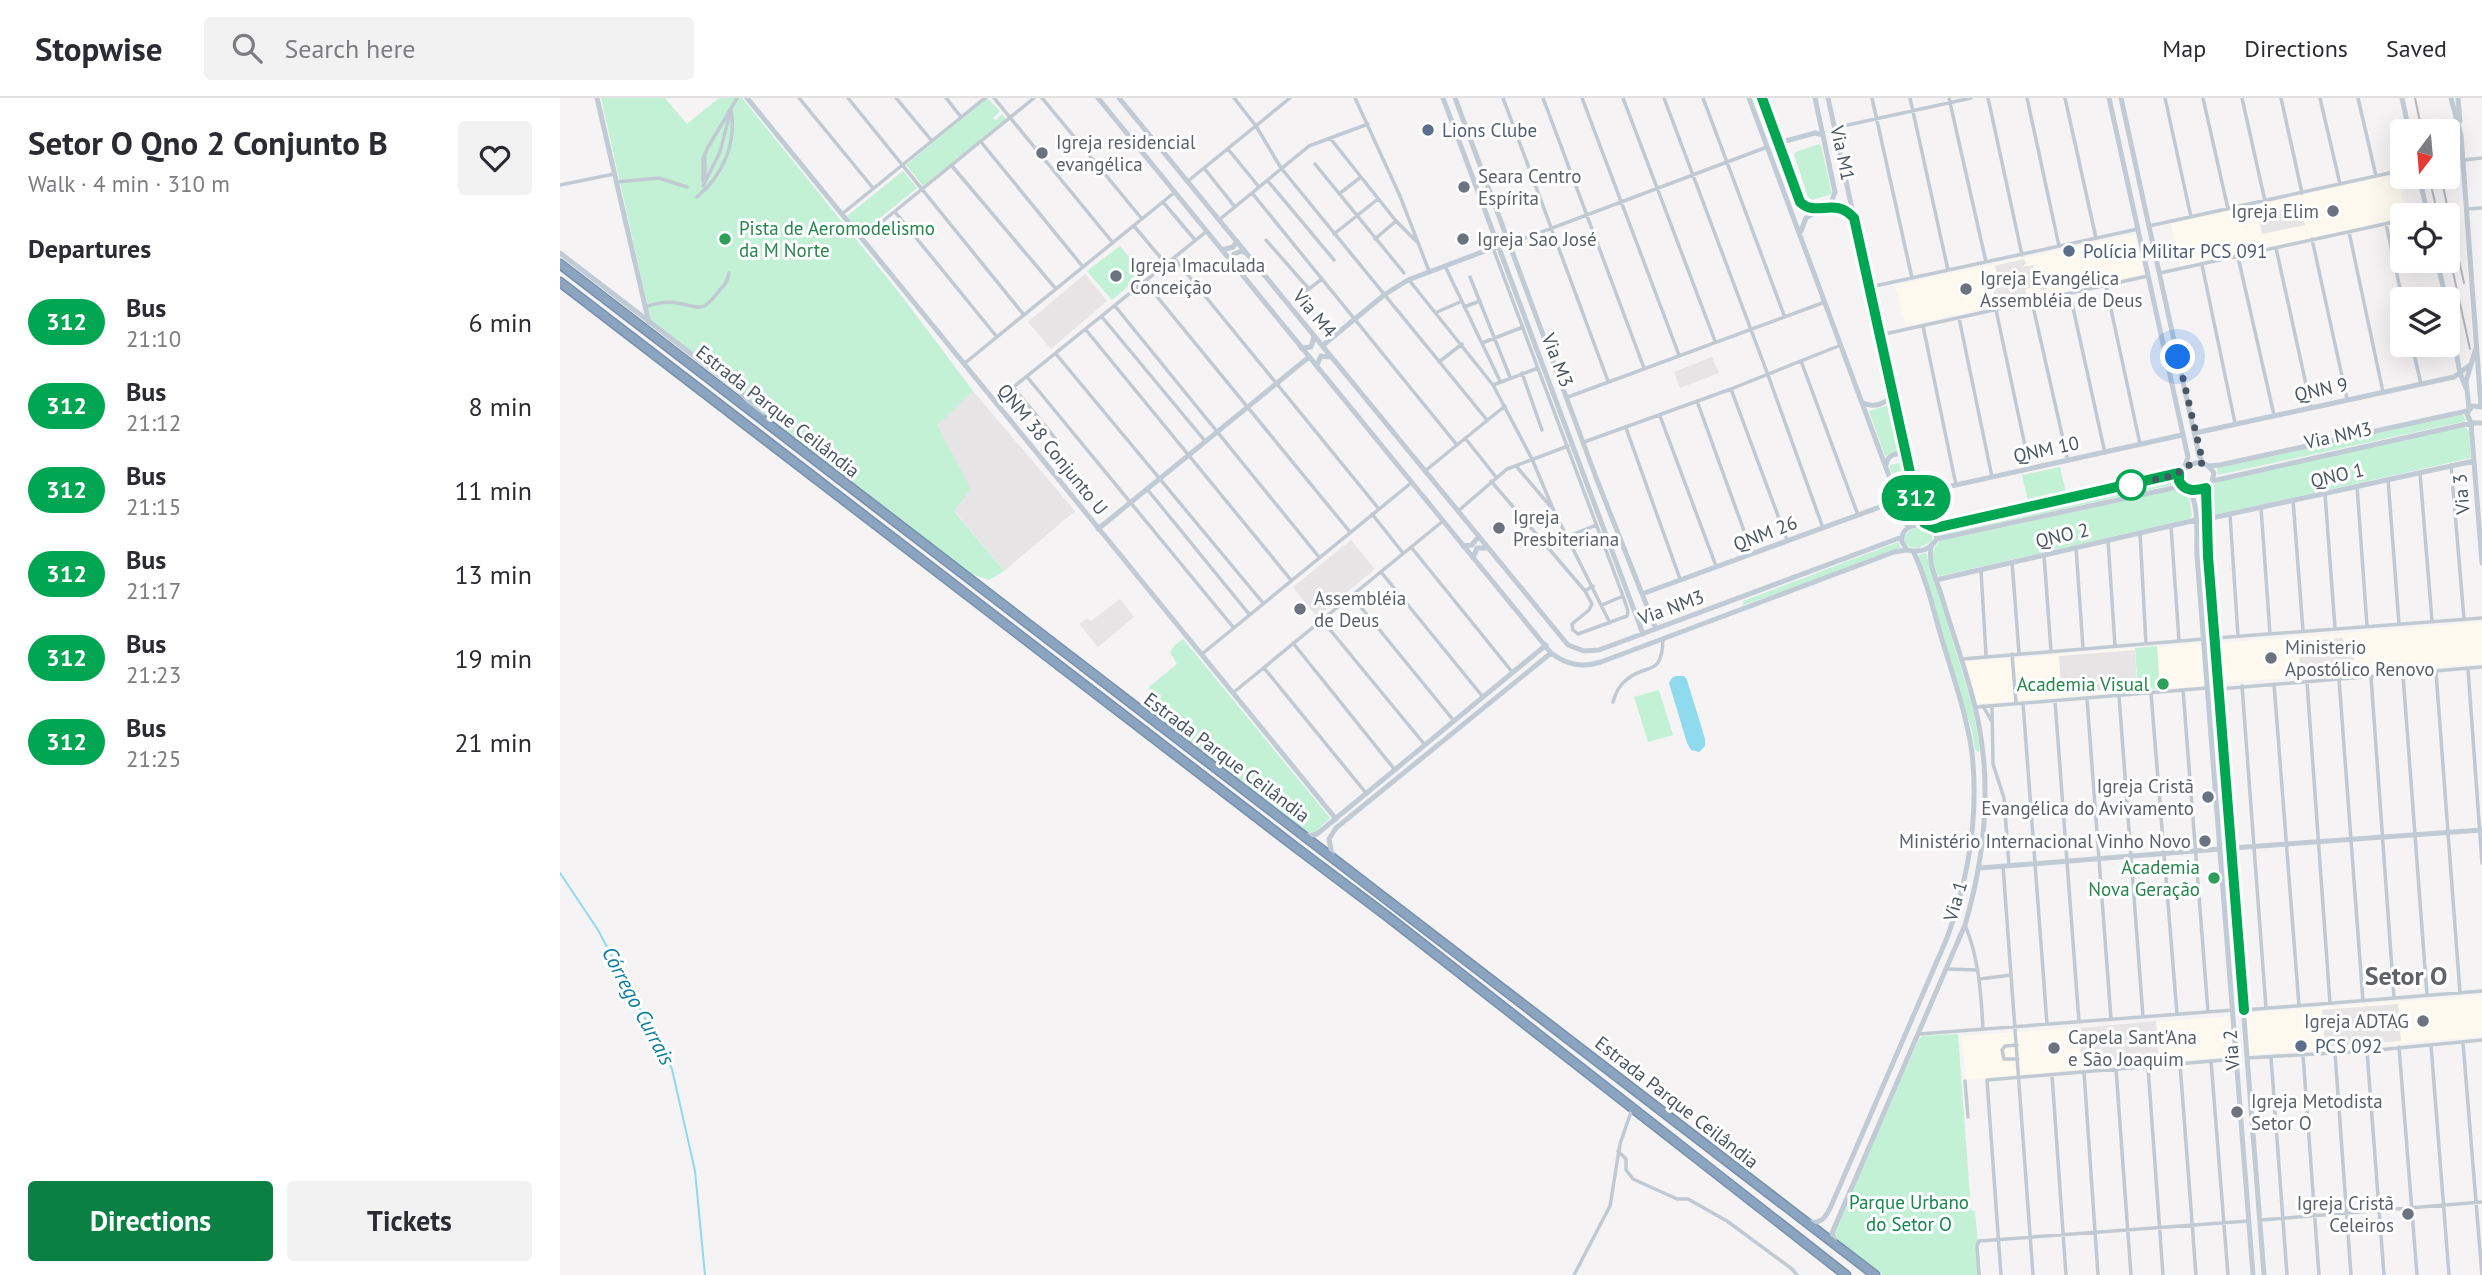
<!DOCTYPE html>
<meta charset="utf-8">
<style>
:root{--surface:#fff;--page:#f2f2f3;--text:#2b2b33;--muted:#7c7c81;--line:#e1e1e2;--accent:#0b8043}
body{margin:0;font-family:"PT Sans",sans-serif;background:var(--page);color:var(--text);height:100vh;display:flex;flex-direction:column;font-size:26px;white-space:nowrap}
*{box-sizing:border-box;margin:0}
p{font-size:23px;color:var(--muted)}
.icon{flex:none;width:38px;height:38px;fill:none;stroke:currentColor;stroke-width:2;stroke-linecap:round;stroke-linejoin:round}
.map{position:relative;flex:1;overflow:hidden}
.drawer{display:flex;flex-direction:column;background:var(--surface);width:560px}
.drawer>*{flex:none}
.badge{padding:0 14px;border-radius:23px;font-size:24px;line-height:46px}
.needle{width:46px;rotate:196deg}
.buttons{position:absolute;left:1830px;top:21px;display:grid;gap:14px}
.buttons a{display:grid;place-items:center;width:70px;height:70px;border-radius:7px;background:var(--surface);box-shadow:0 7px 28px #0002;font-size:35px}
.you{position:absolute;width:35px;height:35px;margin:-18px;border:5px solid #fff;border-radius:50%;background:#1a73e8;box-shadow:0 0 0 10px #1a73e833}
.map>.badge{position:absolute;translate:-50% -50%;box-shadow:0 0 0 4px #fff}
h2{padding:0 28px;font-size:26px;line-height:63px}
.round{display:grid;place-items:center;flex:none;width:74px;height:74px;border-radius:7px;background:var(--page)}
.overview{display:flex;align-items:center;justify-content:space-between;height:119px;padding:0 28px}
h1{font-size:33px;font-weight:600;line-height:52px}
.cta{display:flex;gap:14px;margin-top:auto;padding:14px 28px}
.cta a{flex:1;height:80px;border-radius:7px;background:var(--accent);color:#fff;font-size:28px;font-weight:600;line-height:80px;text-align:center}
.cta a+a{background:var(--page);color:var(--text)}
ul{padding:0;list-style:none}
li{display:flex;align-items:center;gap:21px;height:84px;padding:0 28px}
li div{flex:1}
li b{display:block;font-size:26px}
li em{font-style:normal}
li .badge{min-width:77px;font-weight:700;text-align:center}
header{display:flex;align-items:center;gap:42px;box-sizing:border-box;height:98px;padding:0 35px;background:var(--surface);border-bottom:2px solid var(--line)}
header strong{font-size:33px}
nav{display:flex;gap:38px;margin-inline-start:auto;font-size:24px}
.search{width:490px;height:63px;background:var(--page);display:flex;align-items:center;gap:18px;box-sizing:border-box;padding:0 24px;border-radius:7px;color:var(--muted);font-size:26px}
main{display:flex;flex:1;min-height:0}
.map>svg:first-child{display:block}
.commercial{fill:#fdf9ef}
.education{fill:#e6e4e5}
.green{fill:#c3f1d5}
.water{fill:#90daee}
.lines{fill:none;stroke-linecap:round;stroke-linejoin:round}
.stream{stroke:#90daee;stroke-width:2}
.highway-casing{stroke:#7690ad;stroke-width:11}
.street{stroke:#c1cad2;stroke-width:3.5}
.secondary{stroke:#c1cbd6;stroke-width:5}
.highway{stroke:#8ba5c1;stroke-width:8}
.rail{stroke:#b5b8bd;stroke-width:2}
.line-casing{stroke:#fff;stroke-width:16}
.line{stroke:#00a651;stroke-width:10}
.walk{stroke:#4a5661;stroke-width:7;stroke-dasharray:0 12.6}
.service-dot{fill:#5c6f8a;stroke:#fff;stroke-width:2.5}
.worship-dot{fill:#6b7280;stroke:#fff;stroke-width:2.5}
.leisure-dot{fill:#2e9e5b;stroke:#fff;stroke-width:2.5}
.stop-dot{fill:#fff;stroke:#00a651;stroke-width:3.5}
.labels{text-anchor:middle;stroke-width:6;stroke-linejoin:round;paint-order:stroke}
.service-label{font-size:19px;fill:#4e5e75;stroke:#fff;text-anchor:start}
.worship-label{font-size:19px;fill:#5b616d;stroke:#fff;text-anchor:start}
.street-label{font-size:19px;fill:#4a5661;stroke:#fff}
.leisure-label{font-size:19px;fill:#27864d;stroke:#fff;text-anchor:end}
.park-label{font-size:19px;fill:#17864f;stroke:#fff}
.water-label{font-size:21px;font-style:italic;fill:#0c7c9b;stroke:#fff}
.district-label{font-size:26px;font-weight:bold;fill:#5f6368;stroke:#fff}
</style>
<header>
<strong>Stopwise</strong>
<div class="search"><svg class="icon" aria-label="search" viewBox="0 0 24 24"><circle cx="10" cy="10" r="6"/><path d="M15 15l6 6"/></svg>Search here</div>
<nav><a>Map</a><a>Directions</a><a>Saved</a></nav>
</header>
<main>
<section class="drawer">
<div class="overview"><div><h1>Setor O Qno 2 Conjunto B</h1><p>Walk · 4 min · 310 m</p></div><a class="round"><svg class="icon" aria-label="heart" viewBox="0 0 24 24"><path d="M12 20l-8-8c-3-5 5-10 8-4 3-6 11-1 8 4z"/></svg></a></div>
<h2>Departures</h2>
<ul>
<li><span class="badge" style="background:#00a651;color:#fff">312</span><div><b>Bus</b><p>21:10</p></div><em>6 min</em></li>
<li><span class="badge" style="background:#00a651;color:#fff">312</span><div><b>Bus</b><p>21:12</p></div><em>8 min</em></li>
<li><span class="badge" style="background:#00a651;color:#fff">312</span><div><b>Bus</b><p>21:15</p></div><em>11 min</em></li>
<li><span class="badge" style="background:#00a651;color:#fff">312</span><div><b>Bus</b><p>21:17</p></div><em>13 min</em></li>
<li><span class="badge" style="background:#00a651;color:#fff">312</span><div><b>Bus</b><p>21:23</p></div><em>19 min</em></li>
<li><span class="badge" style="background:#00a651;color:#fff">312</span><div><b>Bus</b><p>21:25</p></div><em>21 min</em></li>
</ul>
<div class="cta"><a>Directions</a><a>Tickets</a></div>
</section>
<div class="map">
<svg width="1922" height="1177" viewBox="0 0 1922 1177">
<rect width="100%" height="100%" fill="#f5f3f3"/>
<path class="commercial" d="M1837,76L1846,117H1843V120L1620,168L1611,126Z
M1575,136L1584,176L1346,228L1335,187Z
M1922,524V566L1661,585L1658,545Z
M1642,545L1645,588L1417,606L1404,564Z
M1922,897V939L1689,957L1686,915Z
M1671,918L1674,958L1406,982L1401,938Z"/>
<path class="education" d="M1741,108L1745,127L1702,136L1698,117Z
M1464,161L1466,166L1462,169L1473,167L1476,177L1477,174L1483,172L1487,191L1481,192L1478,180L1475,181L1478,188L1465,191L1466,196L1440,202L1439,199L1435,200L1430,176L1437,174L1434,168Z
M525,176L547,203L491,251L468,224Z
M1152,259L1159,275L1120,290L1114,274Z
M413,293L515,413L444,473L394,412L377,326Z
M791,442L815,471L757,519L733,489Z
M560,501L574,519L538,549L519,526L527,520L531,523Z
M1783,540L1784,545L1792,544L1794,562H1784V568L1752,570L1751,563L1750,567L1740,568L1738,548L1748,547L1749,549V543Z
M1575,552L1577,589L1501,595L1499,558Z
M1838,906L1841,943L1765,949L1762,912Z
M1596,923L1599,959L1522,966L1519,930Z"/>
<path class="green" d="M41,0H105L127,26L159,0H182L341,197L413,293L377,327L411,391L394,413L444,473L429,482L409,475L198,311L91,223Z
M427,0L440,13L433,20L436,22L442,16L446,21L363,88L346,67Z
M1259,46L1261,48L1272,96L1252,102L1248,99L1234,56L1236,54Z
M343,73L357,90L300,136L287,118Z
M560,148L583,176L552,202L527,173Z
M1333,306L1342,353L1325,358L1309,313Z
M1900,317H1903L1906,323L1658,377L1657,370Z
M1903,328L1909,333L1911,360L1655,417L1647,416L1649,393L1657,383Z
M1344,364L1359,422L1350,424L1330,370V367Z
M1500,369L1506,395L1468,404L1462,377Z
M1615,379L1616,386L1380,438L1379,431Z
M1618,391L1623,392L1629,398L1632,418L1629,421L1380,478L1377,477C1373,464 1369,453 1380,443Z
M1361,428L1372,433V443L1359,450L1349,449L1344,443V438L1352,431Z
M1338,444L1341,450L1298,468L1183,507V503Z
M1366,455L1412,607L1420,647L1419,654L1415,652L1412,633L1358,457Z
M623,541L770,720L755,734H748C693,697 641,655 591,612L589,609V589L617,566L610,554L615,547Z
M1597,548L1600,591L1578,593L1575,550Z
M1099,592L1113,637L1088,644L1074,599Z
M1398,936L1411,1112L1415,1113L1421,1177H1322L1279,1144L1274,1136L1275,1132L1359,941L1362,938Z"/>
<path class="water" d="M1116,578H1124L1127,582L1145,641V648L1139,654L1131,652L1127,645L1109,585L1112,580Z"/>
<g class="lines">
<path class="stream" d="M0,775L38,832L112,971L135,1073L145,1177"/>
<g class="highway-casing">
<path id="highway" d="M0,166L1315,1177
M0,184L738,751L827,818L1286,1177"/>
</g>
<path class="street" d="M239,0L313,90
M288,0L464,217
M336,0L372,43
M386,0L401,19
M434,0L553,145
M482,0L582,121
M674,0L696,28L721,70L927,322
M795,0L840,98L869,173
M943,0L1048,283
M983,0L1084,270
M1022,0L1119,257
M1063,0L1155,243
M1104,0L1208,277L1263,430
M1143,0L1224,217
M1312,0L1352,180
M1350,0L1388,172
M1389,0L1426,164
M1428,0L1462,157
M1467,0L1499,148
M1505,0L1536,140
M1605,0L1631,119
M1643,0L1668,111
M1682,0L1705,103
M1721,0L1742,95
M1760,0L1780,86
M1798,0L1816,78
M1274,30L1411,0
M770,40L836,123L856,143
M421,44L523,169
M668,51L699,89
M1903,62L1922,60
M755,66L844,175
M392,68L496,191
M644,70L675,109
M145,79V58
M707,82L774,162
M628,83L730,0
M56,84L99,80L127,89
M143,84V61L147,51L177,0
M0,87L54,76
M692,95L897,347
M779,96L801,79
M137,99C163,77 177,45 171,11L160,54L143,88
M603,104L635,142
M1906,111L1922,110
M335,114L437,239
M282,116L425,0
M659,122L749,48L808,26
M1826,126L1843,204
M574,128L606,166
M1589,128L1843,72
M1789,134L1823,294
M774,136L818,101
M302,140L474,0
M815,141L836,123
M1752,141L1787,301
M706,142L749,191
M950,146L1207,49
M933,150L1063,498L1042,507
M1716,150L1751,309
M1678,159L1714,317
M614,160L819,411
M1642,167L1675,325
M885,168L940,283
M1600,175L1843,122
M910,179L950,279
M849,182L933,287
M585,184L790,434
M1546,188L1580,346
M1310,189L1578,131
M1510,196L1545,355
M734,202L762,181
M1472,204L1508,363
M555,208L759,459
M85,209C96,205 106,203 117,205C142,209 141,216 159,193C165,186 168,183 169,175
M904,209L920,203
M1436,212L1470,371
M877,214L900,204
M542,219L645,343
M1399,220L1432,379
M1363,228L1396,387
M526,232L731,482
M1320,237L1588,178
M922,245L963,229
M1852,247L1861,286
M496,256L703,505
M1241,263L1298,417
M879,264L902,246
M405,265L615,94
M978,270L933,287L972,361L994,413L1050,525
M962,275L982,332
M468,280L673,529
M454,290L495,340
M1171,291L1227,442
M1008,299L1265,204
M1137,303L1192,455
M435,304L647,133
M1100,318L1156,468
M1066,330L1120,481
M905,340L936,379
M1024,344L1171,291L1281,247
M1891,367L1904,521
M956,368L991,409
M865,373L945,308
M1860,375L1872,523
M1828,381L1839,526
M931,383L1025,493L1033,488
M1797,388L1807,528
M587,391L689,516
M1765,396L1775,530
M1733,402L1743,533
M1701,410L1710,536
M898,413L947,371L1008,348
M812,416L843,455
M1670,417L1678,538
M1611,428L1619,543
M1580,435L1586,546
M1548,442L1555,548
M987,447L1036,427
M851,449L953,575
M1516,450L1523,550
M1484,457L1491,553
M1452,464L1459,555
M1421,472L1426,557
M821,474L923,599
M1025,493L1032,506L1029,512L1012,526L1013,532L1018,536L1067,518L1068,513L1063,498
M791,497L894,623
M762,522L865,647
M1656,540L1922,520
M733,545L835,672
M642,556L851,385
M1452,556L1456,605
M1402,561L1644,541
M704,570L806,695
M1908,571L1922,765
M1876,574L1900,895
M1843,577L1867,897
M1811,579L1834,899
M1779,581L1803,903
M1747,584L1770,905
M1714,586L1739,908
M1682,588L1706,910
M1659,591L1922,569
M1623,592L1648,914
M674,594L883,423
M1591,595L1617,916
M1559,598L1583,919
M1527,601L1551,921
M1495,603L1519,924
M1053,604C1055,597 1058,589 1064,584C1085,563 1102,582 1103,541
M1463,605L1487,926
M1423,608L1431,622
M1432,608L1433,666L1444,700L1449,768
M1416,609L1647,590
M1443,768L1473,1177
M1405,827C1419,860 1421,895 1423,931
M1387,871L1418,872
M1420,881L1451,877
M1684,912L1922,893
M1359,936L1673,912
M1903,945L1922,1177
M1457,947L1445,948L1442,952L1444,961H1458
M1871,947L1889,1177
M1839,949L1857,1177
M1807,953L1824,1177
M1775,955L1791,1177
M1743,957L1759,1177
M1711,959L1727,1177
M1687,960L1807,953L1922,942
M1651,963L1668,1177
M1620,966L1636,1177
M1588,969L1603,1177
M1556,971L1571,1177
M1524,974L1538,1177
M1492,977L1506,1177
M1405,983L1408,1019
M1058,1053L1066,1061V1072L1073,1081L1117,1101H1128L1167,1123L1232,1171L1237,1177
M1701,1122L1922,1104
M1014,1177L1050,1108L1060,1046L1072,1011
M1419,1177L1417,1148L1419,1143L1688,1123
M1441,1177L1427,982L1676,961"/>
<path class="secondary" d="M37,0L89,225
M187,0L776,721
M538,0L991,555C1007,567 1022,570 1041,564L1334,454L1347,452
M559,0L1008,547L1024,553L1039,552L1342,439
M883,0L1083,536
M895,0L1037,382L1096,531
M1189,0L1348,429
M1202,0L1240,104L1248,110H1263
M1255,0L1275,94L1271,105L1263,110
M1268,0L1347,364L1360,420L1364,425
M1549,0L1628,359L1625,368
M1561,0L1639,357L1643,365
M1842,0L1849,33
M1891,0L1901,37L1921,309
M1898,0L1900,23
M1218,45L1255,35L1263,37
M1859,79L1868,117
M1241,133L1246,120C1262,110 1277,103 1292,118
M662,152L673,149L677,143
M0,155L177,291L202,317
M1877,163L1886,201
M673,164L674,156L682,153L686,155
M1888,212L1900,275L1906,290
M762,248L824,197L848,182L938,148
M741,250L751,249L754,239
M757,267L761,258L771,259
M1303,305C1314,310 1328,306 1332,295
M1922,309L1912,308L1907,316L1911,325H1922
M1909,310L1906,283L1916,250
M1635,335L1894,279L1910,267
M1326,367C1328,356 1338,352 1346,361
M1649,368L1660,367L1907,313
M1619,375C1617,392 1633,394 1646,390
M1652,383L1911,325L1922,465
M1646,390L1648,458L1704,1177
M1629,392C1640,409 1636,438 1637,458L1693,1177
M1355,396L1622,337
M1647,421L1914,363
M1364,425L1375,430L1377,441C1369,452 1361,455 1347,452L1342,444C1340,430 1353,427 1364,425Z
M1375,430L1611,378C1626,373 1639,352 1654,375L1652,383
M538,431L749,259
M1377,441L1613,390L1624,389
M903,448L912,447L918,439
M913,460L917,450H927
M1376,482L1636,422
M1082,496L1339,402
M746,738L757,736L986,547
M1672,750L1922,732
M772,757L769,741L776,730L991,555
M1420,770L1660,751
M1249,1124C1263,1126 1267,1117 1272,1106L1387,840C1409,779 1419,719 1412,655C1407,618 1394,581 1383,545C1374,515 1367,482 1353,453
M1276,1147L1272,1135L1405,827C1426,755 1433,683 1415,609C1406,571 1392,534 1381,496C1376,481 1368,465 1371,449"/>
<use href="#highway" class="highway"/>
<path class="rail" d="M1855,0L1862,33
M1869,79L1878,117
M1881,79L1904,185
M1893,174L1910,251"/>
</g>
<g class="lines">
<g class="line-casing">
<path id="line" d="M1202,0L1240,104C1256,120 1274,98 1294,120L1360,420L1364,425L1375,430L1619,375V383C1625,394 1635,393 1646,390L1648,458L1684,912"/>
</g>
<use href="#line" class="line"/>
<path class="walk" d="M1571,387L1616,377L1625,368L1643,365L1618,259"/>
</g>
<g class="service-dot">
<circle cx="868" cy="32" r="7"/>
<circle cx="1509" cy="153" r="7"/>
<circle cx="1741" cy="948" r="7"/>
</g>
<g class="worship-dot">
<circle cx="482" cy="55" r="7"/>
<circle cx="904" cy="89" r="7"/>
<circle cx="1773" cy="113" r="7"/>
<circle cx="903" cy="141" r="7"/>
<circle cx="556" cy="178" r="7"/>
<circle cx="1406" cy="191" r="7"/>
<circle cx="939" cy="430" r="7"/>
<circle cx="740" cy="511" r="7"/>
<circle cx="1711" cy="560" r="7"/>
<circle cx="1648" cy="699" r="7"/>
<circle cx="1645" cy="743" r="7"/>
<circle cx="1863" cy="923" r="7"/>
<circle cx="1494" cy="950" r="7"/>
<circle cx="1677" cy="1014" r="7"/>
<circle cx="1848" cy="1116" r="7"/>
</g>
<g class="leisure-dot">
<circle cx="165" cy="141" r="7"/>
<circle cx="1603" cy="586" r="7"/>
<circle cx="1654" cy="780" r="7"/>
</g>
<circle class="stop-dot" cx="1571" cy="387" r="14"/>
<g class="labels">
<g class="service-label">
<text x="882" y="39">Lions Clube</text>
<text x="1523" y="160">Polícia Militar PCS 091</text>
<text x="1755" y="955">PCS 092</text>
</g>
<g class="worship-label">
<text x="496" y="51">Igreja residencial<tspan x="496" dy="22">evangélica</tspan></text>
<text x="918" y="85">Seara Centro<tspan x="918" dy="22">Espírita</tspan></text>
<text x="1759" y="120" text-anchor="end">Igreja Elim</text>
<text x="917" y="148">Igreja Sao José</text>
<text x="570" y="174">Igreja Imaculada<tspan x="570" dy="22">Conceição</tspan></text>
<text x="1420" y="187">Igreja Evangélica<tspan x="1420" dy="22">Assembléia de Deus</tspan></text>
<text x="953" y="426">Igreja<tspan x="953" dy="22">Presbiteriana</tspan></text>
<text x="754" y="507">Assembléia<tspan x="754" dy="22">de Deus</tspan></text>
<text x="1725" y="556">Ministerio<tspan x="1725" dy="22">Apostólico Renovo</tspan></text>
<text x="1634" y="695" text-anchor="end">Igreja Cristã<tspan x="1634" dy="22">Evangélica do Avivamento</tspan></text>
<text x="1631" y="750" text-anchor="end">Ministério Internacional Vinho Novo</text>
<text x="1849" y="930" text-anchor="end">Igreja ADTAG</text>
<text x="1508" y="946">Capela Sant'Ana<tspan x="1508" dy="22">e São Joaquim</tspan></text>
<text x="1691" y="1010">Igreja Metodista<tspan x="1691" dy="22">Setor O</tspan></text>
<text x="1834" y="1112" text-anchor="end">Igreja Cristã<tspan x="1834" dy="22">Celeiros</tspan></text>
</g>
<g class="street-label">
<text transform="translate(1283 55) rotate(78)" y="7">Via M1</text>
<text transform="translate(755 215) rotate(50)" y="7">Via M4</text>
<text transform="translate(998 262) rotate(69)" y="7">Via M3</text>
<text transform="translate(1761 291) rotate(-12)" y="7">QNN 9</text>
<text transform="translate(218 313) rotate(38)" y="7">Estrada Parque Ceilândia</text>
<text transform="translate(1778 337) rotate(-12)" y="7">Via NM3</text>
<text transform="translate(493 351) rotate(51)" y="7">QNM 38 Conjunto U</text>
<text transform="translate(1486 351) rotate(-12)" y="7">QNM 10</text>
<text transform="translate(1777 377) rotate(-13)" y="7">QNO 1</text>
<text transform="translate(1901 396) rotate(-95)" y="7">Via 3</text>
<text transform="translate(1205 435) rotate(-21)" y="7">QNM 26</text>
<text transform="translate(1502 437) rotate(-13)" y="7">QNO 2</text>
<text transform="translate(1111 509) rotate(-20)" y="7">Via NM3</text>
<text transform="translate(667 659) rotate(37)" y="7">Estrada Parque Ceilândia</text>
<text transform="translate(1395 803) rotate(-74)" y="7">Via 1</text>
<text transform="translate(1671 952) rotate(-94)" y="7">Via 2</text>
<text transform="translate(1117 1004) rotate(38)" y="7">Estrada Parque Ceilândia</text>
</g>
<g class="leisure-label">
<text x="179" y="137" text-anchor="start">Pista de Aeromodelismo<tspan x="179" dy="22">da M Norte</tspan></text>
<text x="1589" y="593">Academia Visual</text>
<text x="1640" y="776">Academia<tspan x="1640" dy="22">Nova Geração</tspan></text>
</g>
<g class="park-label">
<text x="1349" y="1111">Parque Urbano<tspan x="1349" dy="22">do Setor O</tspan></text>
</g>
<g class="water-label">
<text transform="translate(78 908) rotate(62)" y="7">Córrego Currais</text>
</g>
<g class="district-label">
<text x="1846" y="887">Setor O</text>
</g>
</g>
</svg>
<div class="buttons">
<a><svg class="needle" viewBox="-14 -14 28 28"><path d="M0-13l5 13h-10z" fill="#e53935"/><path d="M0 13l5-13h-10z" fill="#7c7c81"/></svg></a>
<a><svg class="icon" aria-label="locate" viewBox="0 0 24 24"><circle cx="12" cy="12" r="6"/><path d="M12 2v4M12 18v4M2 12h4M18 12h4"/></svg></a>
<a><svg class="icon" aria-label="layers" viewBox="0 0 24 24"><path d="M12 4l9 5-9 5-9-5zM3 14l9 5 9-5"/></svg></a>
</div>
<div class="you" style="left:1618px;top:259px"></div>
<b class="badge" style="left:1356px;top:400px;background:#00a651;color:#fff">312</b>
</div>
</main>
